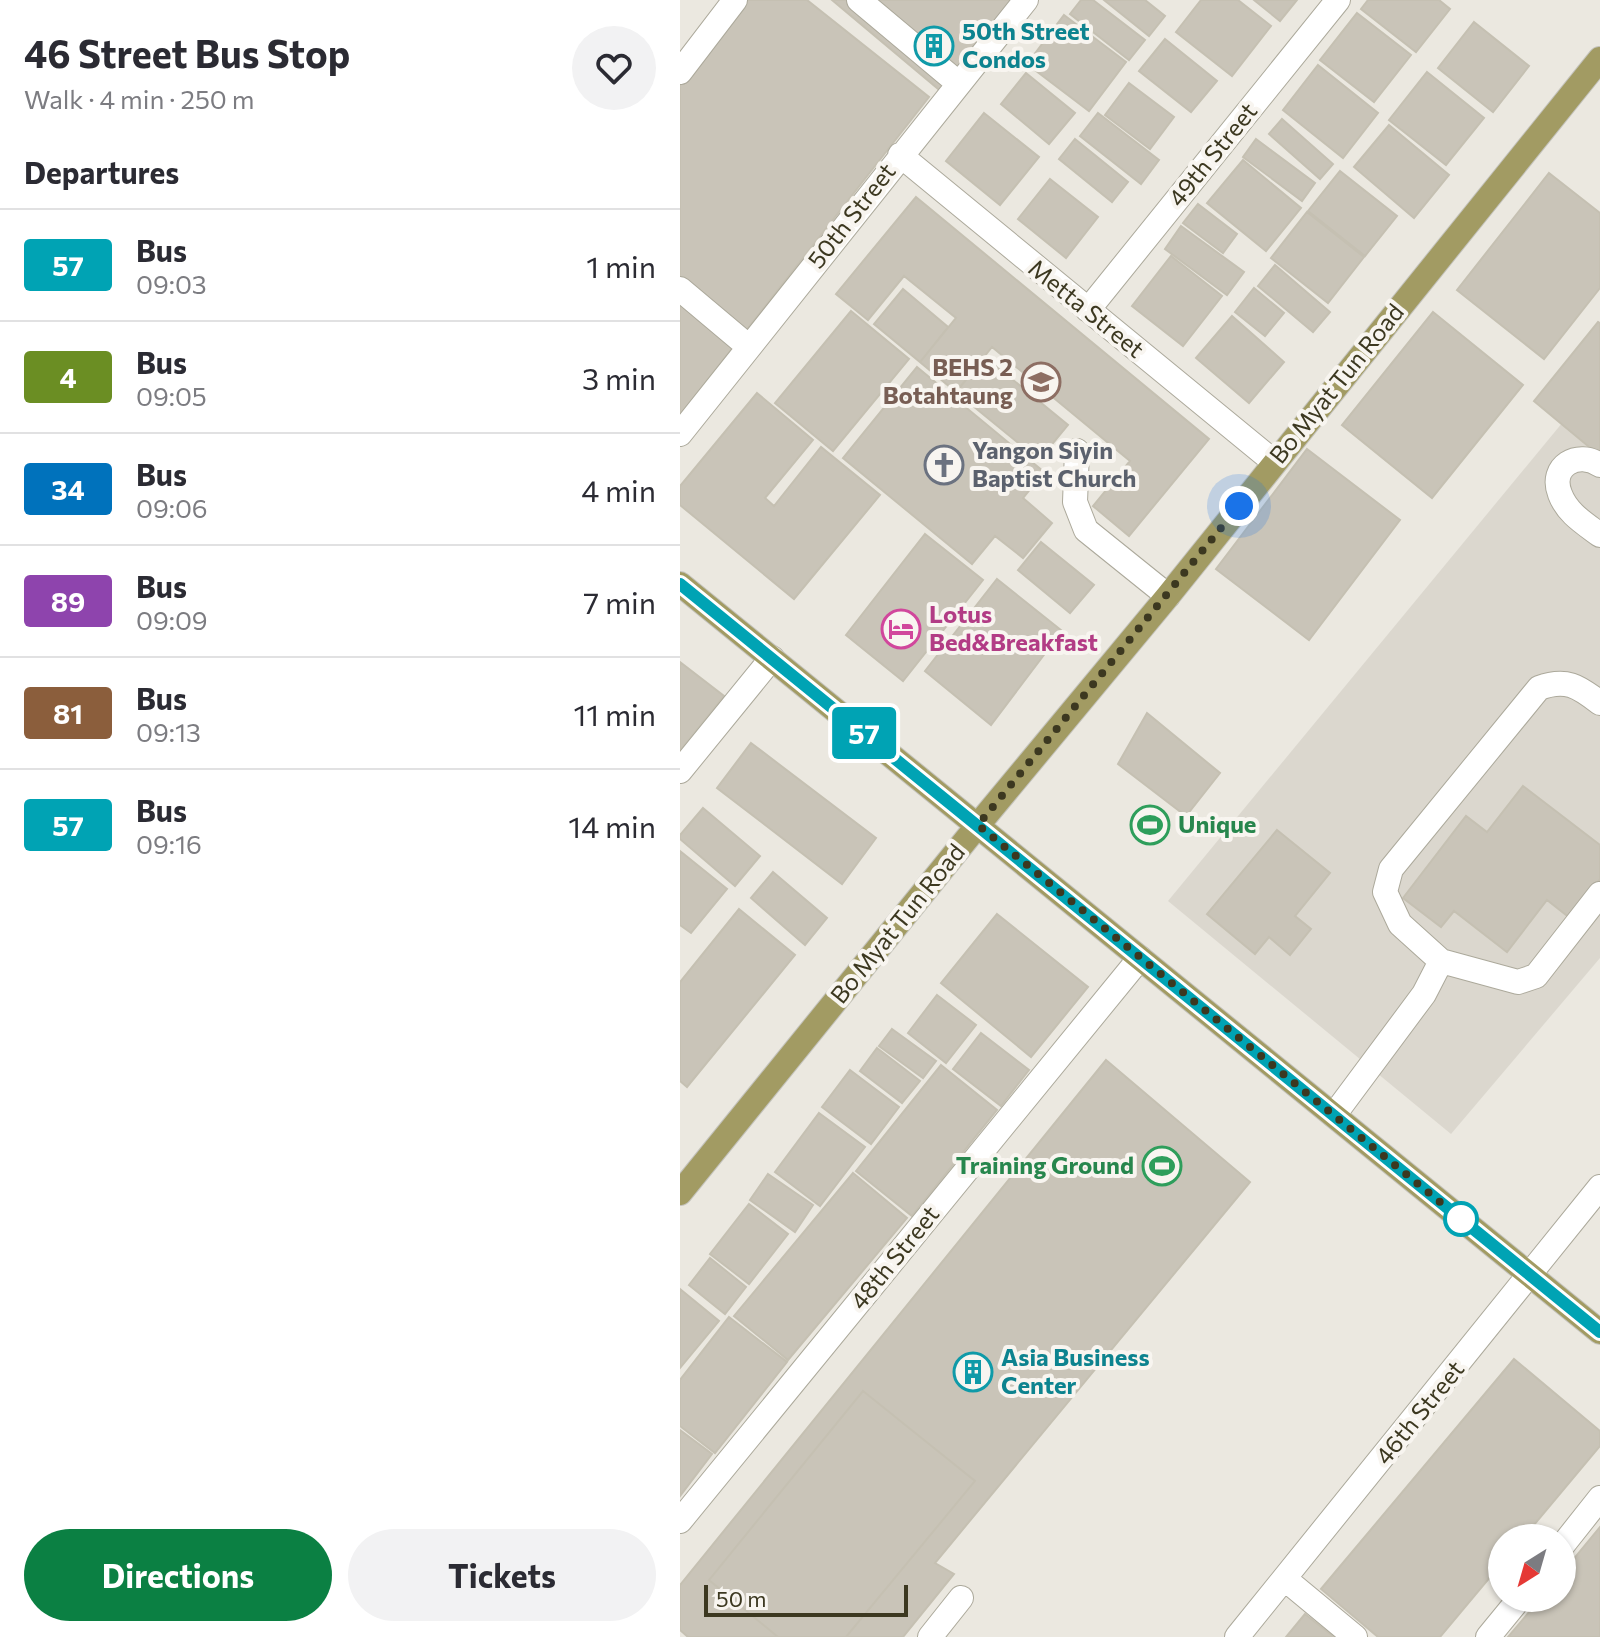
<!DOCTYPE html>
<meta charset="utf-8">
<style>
:root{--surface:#fff;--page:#f2f2f3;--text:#2b2b33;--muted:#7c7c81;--line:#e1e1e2;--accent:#0b8043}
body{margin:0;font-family:Commissioner,sans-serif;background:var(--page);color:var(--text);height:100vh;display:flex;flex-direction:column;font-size:30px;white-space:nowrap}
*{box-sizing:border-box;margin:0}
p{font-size:26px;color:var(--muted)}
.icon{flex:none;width:44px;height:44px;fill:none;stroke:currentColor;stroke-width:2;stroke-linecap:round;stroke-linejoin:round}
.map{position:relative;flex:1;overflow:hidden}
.drawer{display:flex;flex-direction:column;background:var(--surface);width:680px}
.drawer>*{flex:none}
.badge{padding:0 16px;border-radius:6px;font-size:28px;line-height:52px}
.needle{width:52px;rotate:217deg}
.tools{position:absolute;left:808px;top:1524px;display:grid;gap:16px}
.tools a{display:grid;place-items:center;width:88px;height:88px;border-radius:50%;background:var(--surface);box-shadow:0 2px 6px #0004;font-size:40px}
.scale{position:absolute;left:24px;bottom:20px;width:204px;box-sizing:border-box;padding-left:8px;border:4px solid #3c3820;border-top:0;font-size:22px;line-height:28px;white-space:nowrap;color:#3c3820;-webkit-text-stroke:6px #f8f5f0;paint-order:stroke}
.you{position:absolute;width:40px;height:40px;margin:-20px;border:6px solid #fff;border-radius:50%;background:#1a73e8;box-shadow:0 0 0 12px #1a73e833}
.map>.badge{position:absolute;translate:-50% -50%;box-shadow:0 0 0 4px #fff}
h2{padding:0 24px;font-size:30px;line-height:72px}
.round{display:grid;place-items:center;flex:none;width:84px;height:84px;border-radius:42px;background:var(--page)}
.head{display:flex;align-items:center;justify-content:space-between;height:136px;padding:0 24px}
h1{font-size:38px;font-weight:700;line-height:60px}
.cta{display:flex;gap:16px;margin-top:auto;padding:16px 24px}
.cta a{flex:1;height:92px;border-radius:48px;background:var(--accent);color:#fff;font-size:32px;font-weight:700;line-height:92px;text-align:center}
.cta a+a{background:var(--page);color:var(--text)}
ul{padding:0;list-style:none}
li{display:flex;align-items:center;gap:24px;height:112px;padding:0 24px;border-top:2px solid var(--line)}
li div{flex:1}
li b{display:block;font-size:30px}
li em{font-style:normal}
li .badge{min-width:88px;font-weight:700;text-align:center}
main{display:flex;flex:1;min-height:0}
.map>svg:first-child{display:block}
.built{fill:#dbd7ce}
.building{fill:#c9c4b8;stroke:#c5c0b2;stroke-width:2}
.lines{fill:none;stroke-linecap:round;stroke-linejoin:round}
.minor-casing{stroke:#aca99b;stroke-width:26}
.major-casing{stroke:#c4c3bc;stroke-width:26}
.minor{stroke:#fff;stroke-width:24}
.major{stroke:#a29b63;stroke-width:24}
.line-casing{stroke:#fff;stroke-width:18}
.line{stroke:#00a3b4;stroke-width:12}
.walk{stroke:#3c3820;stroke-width:8;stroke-dasharray:0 14.4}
.stop-dot{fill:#fff;stroke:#00a3b4;stroke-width:4}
.labels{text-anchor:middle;stroke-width:8;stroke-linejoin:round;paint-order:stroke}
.culture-label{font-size:24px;font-weight:bold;fill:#0d838f;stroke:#f8f5f0;text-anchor:start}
.street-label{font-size:24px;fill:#3c3820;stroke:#f8f5f0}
.education-label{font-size:24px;font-weight:bold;fill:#785e54;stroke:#f8f5f0;text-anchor:end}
.worship-label{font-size:24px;font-weight:bold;fill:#5b616d;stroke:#f8f5f0;text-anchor:start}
.hotel-label{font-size:24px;font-weight:bold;fill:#b23c85;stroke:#f8f5f0;text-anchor:start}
.leisure-label{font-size:24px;font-weight:bold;fill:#27864d;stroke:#f8f5f0;text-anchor:start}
</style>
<main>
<section class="drawer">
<div class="head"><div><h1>46 Street Bus Stop</h1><p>Walk · 4 min · 250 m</p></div><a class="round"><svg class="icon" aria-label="heart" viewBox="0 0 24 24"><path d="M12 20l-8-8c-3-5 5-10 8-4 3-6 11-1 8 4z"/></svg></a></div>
<h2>Departures</h2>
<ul>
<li><span class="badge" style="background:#00a3b4;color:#fff">57</span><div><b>Bus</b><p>09:03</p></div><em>1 min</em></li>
<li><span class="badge" style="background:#6b8e23;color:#fff">4</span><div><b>Bus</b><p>09:05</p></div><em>3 min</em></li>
<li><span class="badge" style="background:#0072bc;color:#fff">34</span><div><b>Bus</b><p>09:06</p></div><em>4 min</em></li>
<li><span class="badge" style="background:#8e44ad;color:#fff">89</span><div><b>Bus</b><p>09:09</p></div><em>7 min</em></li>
<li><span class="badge" style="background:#8b5e3c;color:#fff">81</span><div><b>Bus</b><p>09:13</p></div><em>11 min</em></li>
<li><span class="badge" style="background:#00a3b4;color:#fff">57</span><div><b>Bus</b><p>09:16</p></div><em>14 min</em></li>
</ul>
<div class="cta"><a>Directions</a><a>Tickets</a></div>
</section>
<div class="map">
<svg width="920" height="1637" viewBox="0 0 920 1637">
<rect width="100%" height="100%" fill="#ebe8e0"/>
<path class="built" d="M920,377V958L771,1134L488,901Z"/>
<path class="building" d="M63,0H127L249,97L0,415V78Z
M152,0H338L263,93Z
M401,0H413L465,40L449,60L390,14Z
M424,0H465L485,16L469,36Z
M521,0H558L591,26L552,76L496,32Z
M574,0H617L600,21Z
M688,0H759L770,9L736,52L681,9Z
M677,13L731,55L694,102L640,60Z
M384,15L446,62L409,111L347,64Z
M794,22L849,66L813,112L758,68Z
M485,39L537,81L511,112L459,71Z
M638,65L698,113L663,158L603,110Z
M747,72L804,118L766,165L709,120Z
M346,73L395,113L369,144L321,104Z
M449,83L494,117L470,149L425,115Z
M304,113L359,157L320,205L266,161Z
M418,113L479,160L461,184L400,136Z
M602,119L653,164L640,179L589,134Z
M709,125L769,175L734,218L674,167Z
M395,139L448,182L432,202L379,159Z
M576,139L635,183L622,201L563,157Z
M563,160L621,208L586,251L527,203Z
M660,171L717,216L685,256L628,211Z
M869,173L920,213V288L864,359L777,290Z
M370,179L418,217L386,258L338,219Z
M236,197L529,439L449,536L413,506L450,461L312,347L276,392L240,362L276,318L224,276L188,320L156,294Z
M518,204L557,234L543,253L503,223Z
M627,212L684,257L648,303L591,258Z
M501,226L564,272L547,295L485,249Z
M491,256L542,296L503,346L452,306Z
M595,265L650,312L633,332L578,286Z
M574,288L604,313L585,336L555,312Z
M223,289L268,327L240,362L194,324Z
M171,311L229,359L153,451L95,403Z
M753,312L843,385L752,498L662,425Z
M552,316L604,362L569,403L516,358Z
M918,322L920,323V456L854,401Z
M305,357L388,425L359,460L276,392Z
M237,367L364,472L343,498L372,523L343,558L315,536L292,564L163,458Z
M77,393L133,440L85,498L94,506L141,447L200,495L114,599L0,505V486Z
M627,449L720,520L629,640L536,569Z
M245,534L303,580L223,681L166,635Z
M361,542L414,585L390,613L338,570Z
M317,579L382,631L311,725L245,671Z
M0,662L44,696L0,751Z
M467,713L540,773L506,816L438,764Z
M71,743L196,838L162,884L37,788Z
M843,786L920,845V879L890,918L867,900L827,952L774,911L761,927L723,898L786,816L807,832Z
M23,808L80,856L55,886L0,839V835Z
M597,830L650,873L615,916L631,929L610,955L589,937L575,954L527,914Z
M0,851L47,889L11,933L0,925Z
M93,872L147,918L125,945L71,898Z
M59,909L115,955L7,1087L0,1081V982Z
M317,914L408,987L351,1057L261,983Z
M257,995L296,1025L266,1063L228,1033Z
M212,1029L256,1061L243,1078L199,1046Z
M301,1033L349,1070L321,1106L273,1069Z
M197,1048L240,1081L222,1103L180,1071Z
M426,1060L570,1182L255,1563L274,1574L223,1637H8L0,1630V1585Z
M261,1065L317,1110L232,1216L176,1171Z
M170,1070L219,1107L191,1144L142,1107Z
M139,1113L185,1147L140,1206L95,1172Z
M173,1173L227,1218L108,1360L54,1316Z
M88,1174L133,1205L115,1232L70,1200Z
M69,1204L108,1234L69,1284L30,1254Z
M30,1258L66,1287L45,1314L9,1285Z
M0,1289L39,1321L0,1368Z
M49,1317L107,1362L35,1453L0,1426V1380Z
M834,1359L920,1431V1446L843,1538H822V1563L760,1637H698L641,1589Z
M183,1391L295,1481L166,1637H98L29,1580Z
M0,1430L32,1454L0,1496Z
M920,1527V1637H828L861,1598H882V1573Z
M625,1614L654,1637H606Z"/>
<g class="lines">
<g class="minor-casing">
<path id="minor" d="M179,0L278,83
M0,72L55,0
M220,155L594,462
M0,289L69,347
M408,310L658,0
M0,434L346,0
M397,451L395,502L406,530L488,596
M920,465C898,450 869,466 880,494C887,513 904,523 920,535
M0,771L92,658
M761,961L838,982L856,976L920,894
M654,1115L744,994L761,961L720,924L705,892L711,869L859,688C886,678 898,686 920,703
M0,1521L460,958
M882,1546L920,1498
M605,1579L675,1637
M250,1637L281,1598
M557,1637L920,1187
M808,1637L840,1598"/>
</g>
<g class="major-casing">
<path id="major" d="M0,584L920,1332
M0,1193L298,825L488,596L920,59"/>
</g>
<use href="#minor" class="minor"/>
<use href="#major" class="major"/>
</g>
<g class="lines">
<g class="line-casing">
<path id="line" d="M0,584L920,1332"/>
</g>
<use href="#line" class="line"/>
<path class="walk" d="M559,506L298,825L781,1219"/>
</g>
<defs>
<g id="building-ring" transform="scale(2)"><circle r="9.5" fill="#f8f5f0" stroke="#0f9aa8" stroke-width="1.5"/><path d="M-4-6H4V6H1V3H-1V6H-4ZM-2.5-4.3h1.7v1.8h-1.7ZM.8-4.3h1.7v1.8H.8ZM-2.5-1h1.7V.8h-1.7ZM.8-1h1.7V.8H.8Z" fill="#0f9aa8"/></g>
<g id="school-ring" transform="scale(2)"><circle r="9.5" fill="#f8f5f0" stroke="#8d6e63" stroke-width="1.5"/><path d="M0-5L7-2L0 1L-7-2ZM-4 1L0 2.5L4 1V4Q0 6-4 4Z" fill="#8d6e63"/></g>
<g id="church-ring" transform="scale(2)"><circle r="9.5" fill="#f8f5f0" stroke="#6b7280" stroke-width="1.5"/><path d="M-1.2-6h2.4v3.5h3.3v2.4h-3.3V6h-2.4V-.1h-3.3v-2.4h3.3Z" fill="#6b7280"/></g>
<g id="hotel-ring" transform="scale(2)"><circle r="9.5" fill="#f8f5f0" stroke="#d1479c" stroke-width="1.5"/><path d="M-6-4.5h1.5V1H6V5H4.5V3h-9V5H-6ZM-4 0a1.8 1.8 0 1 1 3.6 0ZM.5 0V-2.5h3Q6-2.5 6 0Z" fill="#d1479c"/></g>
<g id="stadium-ring" transform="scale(2)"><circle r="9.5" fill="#f8f5f0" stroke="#2e9e5b" stroke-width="1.5"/><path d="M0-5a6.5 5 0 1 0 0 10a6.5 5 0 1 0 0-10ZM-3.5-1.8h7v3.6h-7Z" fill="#2e9e5b"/></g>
</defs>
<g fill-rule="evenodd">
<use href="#building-ring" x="254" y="46"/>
<use href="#school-ring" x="361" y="382"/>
<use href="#church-ring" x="264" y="465"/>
<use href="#hotel-ring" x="221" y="629"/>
<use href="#stadium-ring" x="470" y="825"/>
<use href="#stadium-ring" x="482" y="1166"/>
<use href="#building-ring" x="293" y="1372"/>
</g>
<circle class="stop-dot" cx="781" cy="1219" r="16"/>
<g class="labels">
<g class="culture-label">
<text x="282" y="40">50th Street<tspan x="282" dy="28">Condos</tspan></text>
<text x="321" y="1366">Asia Business<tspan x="321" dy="28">Center</tspan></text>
</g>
<g class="street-label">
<text transform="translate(533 155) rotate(-51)" y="8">49th Street</text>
<text transform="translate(172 216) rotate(-52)" y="8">50th Street</text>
<text transform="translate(406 309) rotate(39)" y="8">Metta Street</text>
<text transform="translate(657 384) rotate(-51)" y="8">Bo Myat Tun Road</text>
<text transform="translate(218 924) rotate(-51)" y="8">Bo Myat Tun Road</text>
<text transform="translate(215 1258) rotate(-51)" y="8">48th Street</text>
<text transform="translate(740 1413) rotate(-51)" y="8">46th Street</text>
</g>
<g class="education-label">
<text x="333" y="376">BEHS 2<tspan x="333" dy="28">Botahtaung</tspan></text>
</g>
<g class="worship-label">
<text x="292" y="459">Yangon Siyin<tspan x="292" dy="28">Baptist Church</tspan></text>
</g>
<g class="hotel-label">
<text x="249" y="623">Lotus<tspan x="249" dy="28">Bed&amp;Breakfast</tspan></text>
</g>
<g class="leisure-label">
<text x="498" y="833">Unique</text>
<text x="454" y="1174" text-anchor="end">Training Ground</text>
</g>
</g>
</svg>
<div class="tools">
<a><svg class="needle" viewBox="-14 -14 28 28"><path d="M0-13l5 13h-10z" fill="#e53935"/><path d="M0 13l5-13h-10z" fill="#7c7c81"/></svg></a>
</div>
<div class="scale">50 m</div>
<div class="you" style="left:559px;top:506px"></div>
<b class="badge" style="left:184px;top:733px;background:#00a3b4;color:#fff">57</b>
</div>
</main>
